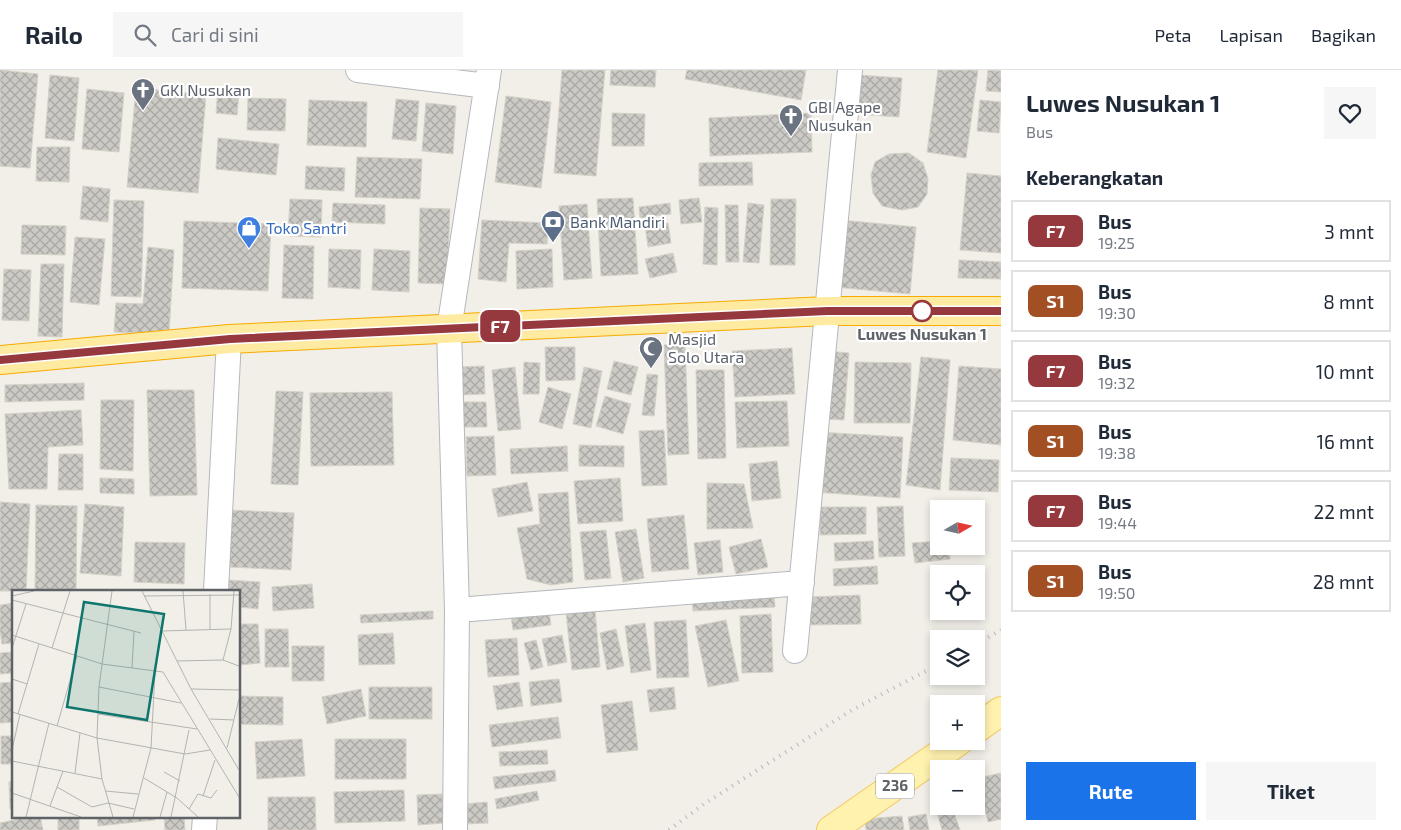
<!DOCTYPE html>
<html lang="id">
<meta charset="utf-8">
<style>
:root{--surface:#fff;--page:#f6f6f7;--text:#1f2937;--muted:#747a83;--line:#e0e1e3;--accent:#1a73e8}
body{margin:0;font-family:"Exo 2",sans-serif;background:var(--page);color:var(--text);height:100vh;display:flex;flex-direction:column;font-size:19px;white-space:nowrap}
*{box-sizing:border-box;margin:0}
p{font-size:16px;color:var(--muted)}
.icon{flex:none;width:28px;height:28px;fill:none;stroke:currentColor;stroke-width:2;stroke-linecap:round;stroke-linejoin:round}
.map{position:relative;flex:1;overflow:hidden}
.sheet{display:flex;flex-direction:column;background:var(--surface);width:400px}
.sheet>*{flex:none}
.badge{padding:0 10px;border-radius:8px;font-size:18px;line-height:32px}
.needle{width:32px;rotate:81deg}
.controls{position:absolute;left:930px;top:430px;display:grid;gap:10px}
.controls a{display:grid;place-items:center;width:55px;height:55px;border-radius:0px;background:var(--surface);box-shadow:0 2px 8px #0003;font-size:25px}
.map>.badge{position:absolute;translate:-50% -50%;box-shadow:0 0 0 2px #fff}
h2{padding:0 25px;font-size:19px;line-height:45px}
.round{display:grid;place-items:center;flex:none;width:52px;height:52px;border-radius:0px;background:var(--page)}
.overview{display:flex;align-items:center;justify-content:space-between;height:85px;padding:0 25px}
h1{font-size:24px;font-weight:700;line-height:38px}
.button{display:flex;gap:10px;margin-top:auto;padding:10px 25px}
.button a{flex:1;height:58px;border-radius:0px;background:var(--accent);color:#fff;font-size:20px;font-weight:700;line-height:58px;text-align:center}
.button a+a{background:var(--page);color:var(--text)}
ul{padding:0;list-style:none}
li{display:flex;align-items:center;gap:15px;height:62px;margin:0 10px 8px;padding:0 15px;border:2px solid var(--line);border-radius:0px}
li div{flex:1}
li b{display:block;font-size:19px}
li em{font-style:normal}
li .badge{min-width:55px;font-weight:700;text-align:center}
header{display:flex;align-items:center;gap:30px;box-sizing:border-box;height:70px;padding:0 25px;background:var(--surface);border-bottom:1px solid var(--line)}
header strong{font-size:24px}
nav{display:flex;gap:28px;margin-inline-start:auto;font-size:18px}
.search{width:350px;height:45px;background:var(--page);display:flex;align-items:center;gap:12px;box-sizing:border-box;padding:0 18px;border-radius:0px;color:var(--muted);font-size:19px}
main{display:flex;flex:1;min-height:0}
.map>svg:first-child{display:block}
.building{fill:url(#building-cross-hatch);stroke:#d6d1c6}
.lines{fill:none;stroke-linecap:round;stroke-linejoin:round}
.minor-casing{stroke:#b5b8bc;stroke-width:26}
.primary-casing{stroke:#f2c960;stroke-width:30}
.trunk-casing{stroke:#f9ab00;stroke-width:30}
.minor{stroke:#fff;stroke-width:24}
.primary{stroke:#fff2af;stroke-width:28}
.trunk{stroke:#feeaa1;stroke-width:28}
.rail{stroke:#b6b7b8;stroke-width:4;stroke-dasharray:1 6;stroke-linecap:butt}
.line-casing{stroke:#fff;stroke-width:11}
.line{stroke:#96393f;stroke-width:8}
.stop-dot{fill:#fff;stroke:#96393f;stroke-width:2.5}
.labels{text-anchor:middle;stroke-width:4.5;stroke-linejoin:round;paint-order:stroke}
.shield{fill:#fff;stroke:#8f9295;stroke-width:1}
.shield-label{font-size:15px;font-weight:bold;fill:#5f6368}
.worship-label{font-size:16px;fill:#5b616d;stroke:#fff;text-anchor:start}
.service-label{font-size:16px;fill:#4e5e75;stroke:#fff;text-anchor:start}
.shop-label{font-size:16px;fill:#366cbe;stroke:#fff;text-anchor:start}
.stop-label{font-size:16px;font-weight:bold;fill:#5f6368;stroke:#fff}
.inset-road{fill:none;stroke:#b3b3b1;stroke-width:1}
.view{fill:#0f766e;fill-opacity:0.15;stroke:#0f766e;stroke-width:2.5}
.inset-edge{fill:none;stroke:#5f6368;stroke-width:2.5}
</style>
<header>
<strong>Railo</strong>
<div class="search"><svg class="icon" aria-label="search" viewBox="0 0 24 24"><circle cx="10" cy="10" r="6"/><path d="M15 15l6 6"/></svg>Cari di sini</div>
<nav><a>Peta</a><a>Lapisan</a><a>Bagikan</a></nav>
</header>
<main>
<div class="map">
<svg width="1001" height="760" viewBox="0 0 1001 760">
<defs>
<pattern id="building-cross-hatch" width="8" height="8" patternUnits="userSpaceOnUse" patternTransform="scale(1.25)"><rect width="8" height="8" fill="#cccac5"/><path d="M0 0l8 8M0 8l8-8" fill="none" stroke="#a9a8a4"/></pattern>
</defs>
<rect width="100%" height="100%" fill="#f1efe8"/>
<path class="building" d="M0,0L38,4L30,98L0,96Z
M562,0H605L596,106L554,103Z
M611,0H656L655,17L610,15Z
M687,0H806L801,30L685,9Z
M938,0H978L966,88L927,82Z
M988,0L1001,1V22L986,21Z
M50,5L79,8L74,71L45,68Z
M858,5L902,8L899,47L856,44Z
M136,18L206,24L198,123L127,117Z
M87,19L124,23L119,82L82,79Z
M218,19L239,21L237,45L216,43Z
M506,26L551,32L541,118L495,112Z
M248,28L286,29L285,61L247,60Z
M396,29L419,31L416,71L392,69Z
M309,30L367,32L366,77L307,75Z
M980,30L1001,32L999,63L977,61Z
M426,33L456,36L453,84L422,81Z
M612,43L645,44L644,76H612Z
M811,43L812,82L710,86L709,48Z
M218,68L279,74L276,105L216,99Z
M37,77H70L69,112L36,111Z
M909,83L923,93L928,109L927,124L918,137L902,140L882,136L873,123L871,105L875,92L889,84Z
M357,87L422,89L420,129L355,127Z
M752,92L753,115L699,116V93Z
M306,96L345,98L344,121L305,119Z
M967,103L1001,106V183L960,180Z
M83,116L110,119L108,152L80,149Z
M633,128L638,204L601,206L597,129Z
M699,128L702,152L681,154L679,130Z
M290,129L322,130L321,167L288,166Z
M771,129H796L795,195H770Z
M114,130L144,131L141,227L111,226Z
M333,133L385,135V154L332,152Z
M670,133L671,144L640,148L639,137Z
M748,133L764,135L759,193L743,192Z
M587,134L592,208L564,210L559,136Z
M725,135H738L739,192H726Z
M705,137L718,138L717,195L703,194Z
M420,138L450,139L447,214L418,213Z
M482,150L548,153L547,174L509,173L506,212L478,209Z
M840,150L916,157L910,224L834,217Z
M184,151L271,154L268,221L182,218Z
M668,153L671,173L648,177L645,155Z
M22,155L66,156L65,185L21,184Z
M75,167L105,169L99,235L70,232Z
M284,175L314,176L313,229L282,228Z
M148,177L174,180L169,264L114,262L116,233L143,234Z
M329,179L361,180L360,219L328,217Z
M374,179L410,181L409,222L372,220Z
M552,179L553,217L517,219L516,181Z
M673,183L677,202L650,208L645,189Z
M959,190L1001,192V209L958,208Z
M41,194H64L62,267L38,266Z
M4,199L31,200L29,251L2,250Z
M685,274L689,384L668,385L664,275Z
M545,277H575V310L546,311Z
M792,278L795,324L735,327L732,281Z
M827,281L849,283L844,350L822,349Z
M921,287L950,290L940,420L906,415Z
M614,291L638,297L631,325L607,319Z
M524,292L540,293L539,324H523Z
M855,292L911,293L910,353H854Z
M484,296L485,324L461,325L459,297Z
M959,296L1001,299V375L953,370Z
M515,297L521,359L498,361L492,300Z
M584,297L602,301L591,358L573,354Z
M696,300H724L726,388L698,389Z
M647,304L658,305L654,346L642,345Z
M84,313V330L5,332V315Z
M548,317L571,324L562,359L539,352Z
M147,320H194L197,425L150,426Z
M276,321L303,322L298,415L271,414Z
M392,322L394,395L311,396L310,323Z
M605,326L631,334L623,364L596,356Z
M101,330H134L133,401L100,399Z
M787,331L789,376L737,378L735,332Z
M462,332H486L487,357H463Z
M81,340L83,375L48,377L47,419H9L5,344Z
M664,360L667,415L642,416L639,361Z
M817,362L903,367L900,428L813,422Z
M494,366L496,405L467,406L466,367Z
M579,375L624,376V397L579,396Z
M567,376L568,401L511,404L510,379Z
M59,384H83V420H58Z
M951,388L999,390L998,422L949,420Z
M777,391L781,428L752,431L749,394Z
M100,408L134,409V424L100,423Z
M620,408L623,451L578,454L574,411Z
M527,412L533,441L498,447L492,419Z
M707,413L744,414L753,458L707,459Z
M568,422L573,512L551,515L527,509L517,458L540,454L538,424Z
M0,432L30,434L26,521H0Z
M85,434L124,437L121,506L80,503Z
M36,435L77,436L76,521H35Z
M903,436L905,486L879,487L877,437Z
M820,437H866V464L820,465Z
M231,440L294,443L291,500L229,497Z
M684,445L689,499L652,502L647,449Z
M636,459L644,508L623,512L615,462Z
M606,460L611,508L585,510L580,462Z
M761,469L768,497L736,504L729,477Z
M720,470L723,502L698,505L694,473Z
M873,471L874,489L835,491L834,473Z
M939,471V476H949L950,489L915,493L912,473Z
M135,472L185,473L184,514L134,512Z
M877,496L878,514L834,516L833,499Z
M227,510L260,512L258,539L239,537V521H227Z
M312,514L314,538L273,541L272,517Z
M774,523L775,537L693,541L692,527Z
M860,525L861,554L810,555L808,527Z
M14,533V573L2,574L0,561V535Z
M595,540L600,597L572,600L566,542Z
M433,541V549L361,553L360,545Z
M549,541L551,555L513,560L511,546Z
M771,544L773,602L742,603L740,546Z
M686,550L689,607L657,608L654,552Z
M726,550L739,611L708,617L695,556Z
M645,553L651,600L631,603L625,556Z
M239,554H258L260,593L239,595Z
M265,559H288L289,597H265Z
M616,559L624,596L607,600L600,563Z
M393,563L395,594L359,595L358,565Z
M562,565L567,592L548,596L542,569Z
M517,568L519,605L488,607L485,570Z
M536,570L543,597L531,600L524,573Z
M292,576H324V611H292Z
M14,582V603L0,604V583Z
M559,609L562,632L531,636L529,612Z
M14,612V652L0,653V613Z
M519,612L523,636L497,640L493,616Z
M369,617H432V649H369Z
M674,617L676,639L650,642L647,620Z
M361,619L366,646L327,654L322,627Z
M239,626L283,627V655L239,654Z
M632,631L638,680L607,683L601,635Z
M558,647L561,668L492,677L489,655Z
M1,666H14V694H1Z
M302,669L305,706L257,709L255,672Z
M335,669H406V709H335Z
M547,680L548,694L500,696L499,682Z
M555,700L556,711L495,719L493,707Z
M1001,703V749L988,752L978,708Z
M14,711V738L10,739L9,712Z
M404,720L405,751L335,753L334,722Z
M537,721L539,730L497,739L495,729Z
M442,724L444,753L418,755L417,725Z
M268,727H315L316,760H268Z
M487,732L488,753L466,754L464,734Z
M952,737L960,760H942L937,742Z
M926,744L929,760H910L908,747Z
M33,746H40L43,760H0V753Z
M58,746H79V760H58Z
M97,746H155V750L98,756Z
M164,746H184L185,760H165Z
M902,746L904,760H866L865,749Z"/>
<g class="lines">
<g class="minor-casing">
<path id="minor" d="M358,0L487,16
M216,521L229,269
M457,540L802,513
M795,581L850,0
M204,760L205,746
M455,760L457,540L449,259L489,0"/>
</g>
<g class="primary-casing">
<path id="primary" d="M976,659L1001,641
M831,760L959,671"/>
</g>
<g class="trunk-casing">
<path id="trunk" d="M0,290L229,269L827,241H1001"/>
</g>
<use href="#minor" class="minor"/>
<use href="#primary" class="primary"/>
<use href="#trunk" class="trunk"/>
<path class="rail" d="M976,574L1001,560
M669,760L704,734L852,640L939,594"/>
</g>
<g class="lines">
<g class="line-casing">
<path id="line" d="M0,290L230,269L827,241H1001"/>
</g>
<use href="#line" class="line"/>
</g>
<defs>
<g id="church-pin" transform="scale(1.25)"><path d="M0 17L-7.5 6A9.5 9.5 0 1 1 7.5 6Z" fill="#6b7280" stroke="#fff"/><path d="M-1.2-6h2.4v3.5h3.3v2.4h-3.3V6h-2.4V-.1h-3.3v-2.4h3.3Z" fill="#fff"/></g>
<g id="bank-pin" transform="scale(1.25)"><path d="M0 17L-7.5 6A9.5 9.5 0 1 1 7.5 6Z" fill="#5c6f8a" stroke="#fff"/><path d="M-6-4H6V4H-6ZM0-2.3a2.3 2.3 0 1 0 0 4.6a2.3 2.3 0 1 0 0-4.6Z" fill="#fff"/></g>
<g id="shop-pin" transform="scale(1.25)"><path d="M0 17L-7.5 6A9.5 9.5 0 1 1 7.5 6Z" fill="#3f7fe0" stroke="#fff"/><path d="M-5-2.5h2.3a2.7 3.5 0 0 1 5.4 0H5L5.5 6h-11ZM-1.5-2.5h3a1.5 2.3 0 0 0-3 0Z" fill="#fff"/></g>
<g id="mosque-pin" transform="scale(1.25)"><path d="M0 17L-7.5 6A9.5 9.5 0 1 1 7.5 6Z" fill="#6b7280" stroke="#fff"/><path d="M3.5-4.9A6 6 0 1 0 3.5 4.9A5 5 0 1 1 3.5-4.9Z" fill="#fff"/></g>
</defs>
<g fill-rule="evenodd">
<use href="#church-pin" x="143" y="20"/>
<use href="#church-pin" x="791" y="46"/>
<use href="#bank-pin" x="553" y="152"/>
<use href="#shop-pin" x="249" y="158"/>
<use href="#mosque-pin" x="651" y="278"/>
</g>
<circle class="stop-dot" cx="922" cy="241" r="10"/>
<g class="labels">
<rect class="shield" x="876" y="703.5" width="38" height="25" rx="4"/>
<g class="shield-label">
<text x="895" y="721">236</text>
</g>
<g class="worship-label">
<text x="160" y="26">GKI Nusukan</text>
<text x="808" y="43">GBI Agape<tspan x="808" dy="18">Nusukan</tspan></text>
<text x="668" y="275">Masjid<tspan x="668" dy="18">Solo Utara</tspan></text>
</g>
<g class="service-label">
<text x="570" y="158">Bank Mandiri</text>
</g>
<g class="shop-label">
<text x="266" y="164">Toko Santri</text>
</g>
<g class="stop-label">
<text x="922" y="270">Luwes Nusukan 1</text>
</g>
</g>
<g transform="translate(12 520)">
<rect width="228" height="228" fill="#f1efe8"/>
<path class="inset-road" d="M100,1L87,97L85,148L90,189L101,227M130,1L179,99L227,180M171,1L174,40M0,6L22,1M132,6L227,5M0,10L129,43M198,39V4M150,41L219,39M0,45L90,74L151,82L227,207M0,58L14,14M40,58L58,1M211,70L227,76M165,71L211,70L219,39L222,1M120,78L122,41M0,89L15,94M87,97L169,113M179,99L227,100M0,122L85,148L173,164L198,160M6,124L27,54M86,124L185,139M198,129L222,130M45,136L65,66M215,158L227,109M0,160L8,124M0,171L90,189M152,182L168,191M63,183L68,143M132,188L165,208L186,227M45,197L80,217L96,213L122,219M93,201L126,204M0,203L69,227M191,206L203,170M38,216L51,181M177,219L186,204L199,208L205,200M14,227L37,133M121,227L139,158L143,82M148,227L155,202M159,227L177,140"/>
<path class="view" d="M72,12L152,24L135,130L55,117Z"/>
<rect width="228" height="228" class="inset-edge"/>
</g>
</svg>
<div class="controls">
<a><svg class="needle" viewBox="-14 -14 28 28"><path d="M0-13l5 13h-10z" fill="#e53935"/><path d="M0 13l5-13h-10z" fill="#747a83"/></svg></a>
<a><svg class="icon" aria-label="locate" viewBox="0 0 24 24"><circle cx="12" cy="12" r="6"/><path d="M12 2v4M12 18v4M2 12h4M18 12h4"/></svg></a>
<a><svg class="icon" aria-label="layers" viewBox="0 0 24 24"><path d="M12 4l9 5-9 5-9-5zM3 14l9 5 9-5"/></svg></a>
<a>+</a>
<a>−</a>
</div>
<b class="badge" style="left:500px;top:256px;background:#96393f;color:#fff">F7</b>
</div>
<section class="sheet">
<div class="overview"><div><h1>Luwes Nusukan 1</h1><p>Bus</p></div><a class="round"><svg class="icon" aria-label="heart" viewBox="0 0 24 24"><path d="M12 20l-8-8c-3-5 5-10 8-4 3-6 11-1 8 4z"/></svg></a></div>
<h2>Keberangkatan</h2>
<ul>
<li><span class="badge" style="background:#96393f;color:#fff">F7</span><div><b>Bus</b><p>19:25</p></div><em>3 mnt</em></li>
<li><span class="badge" style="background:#a14f23;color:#fff">S1</span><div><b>Bus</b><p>19:30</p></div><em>8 mnt</em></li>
<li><span class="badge" style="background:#96393f;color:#fff">F7</span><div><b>Bus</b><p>19:32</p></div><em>10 mnt</em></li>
<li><span class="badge" style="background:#a14f23;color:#fff">S1</span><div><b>Bus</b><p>19:38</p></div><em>16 mnt</em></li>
<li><span class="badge" style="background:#96393f;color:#fff">F7</span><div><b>Bus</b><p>19:44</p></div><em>22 mnt</em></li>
<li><span class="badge" style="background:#a14f23;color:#fff">S1</span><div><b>Bus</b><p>19:50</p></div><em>28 mnt</em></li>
</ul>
<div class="button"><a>Rute</a><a>Tiket</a></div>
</section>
</main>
